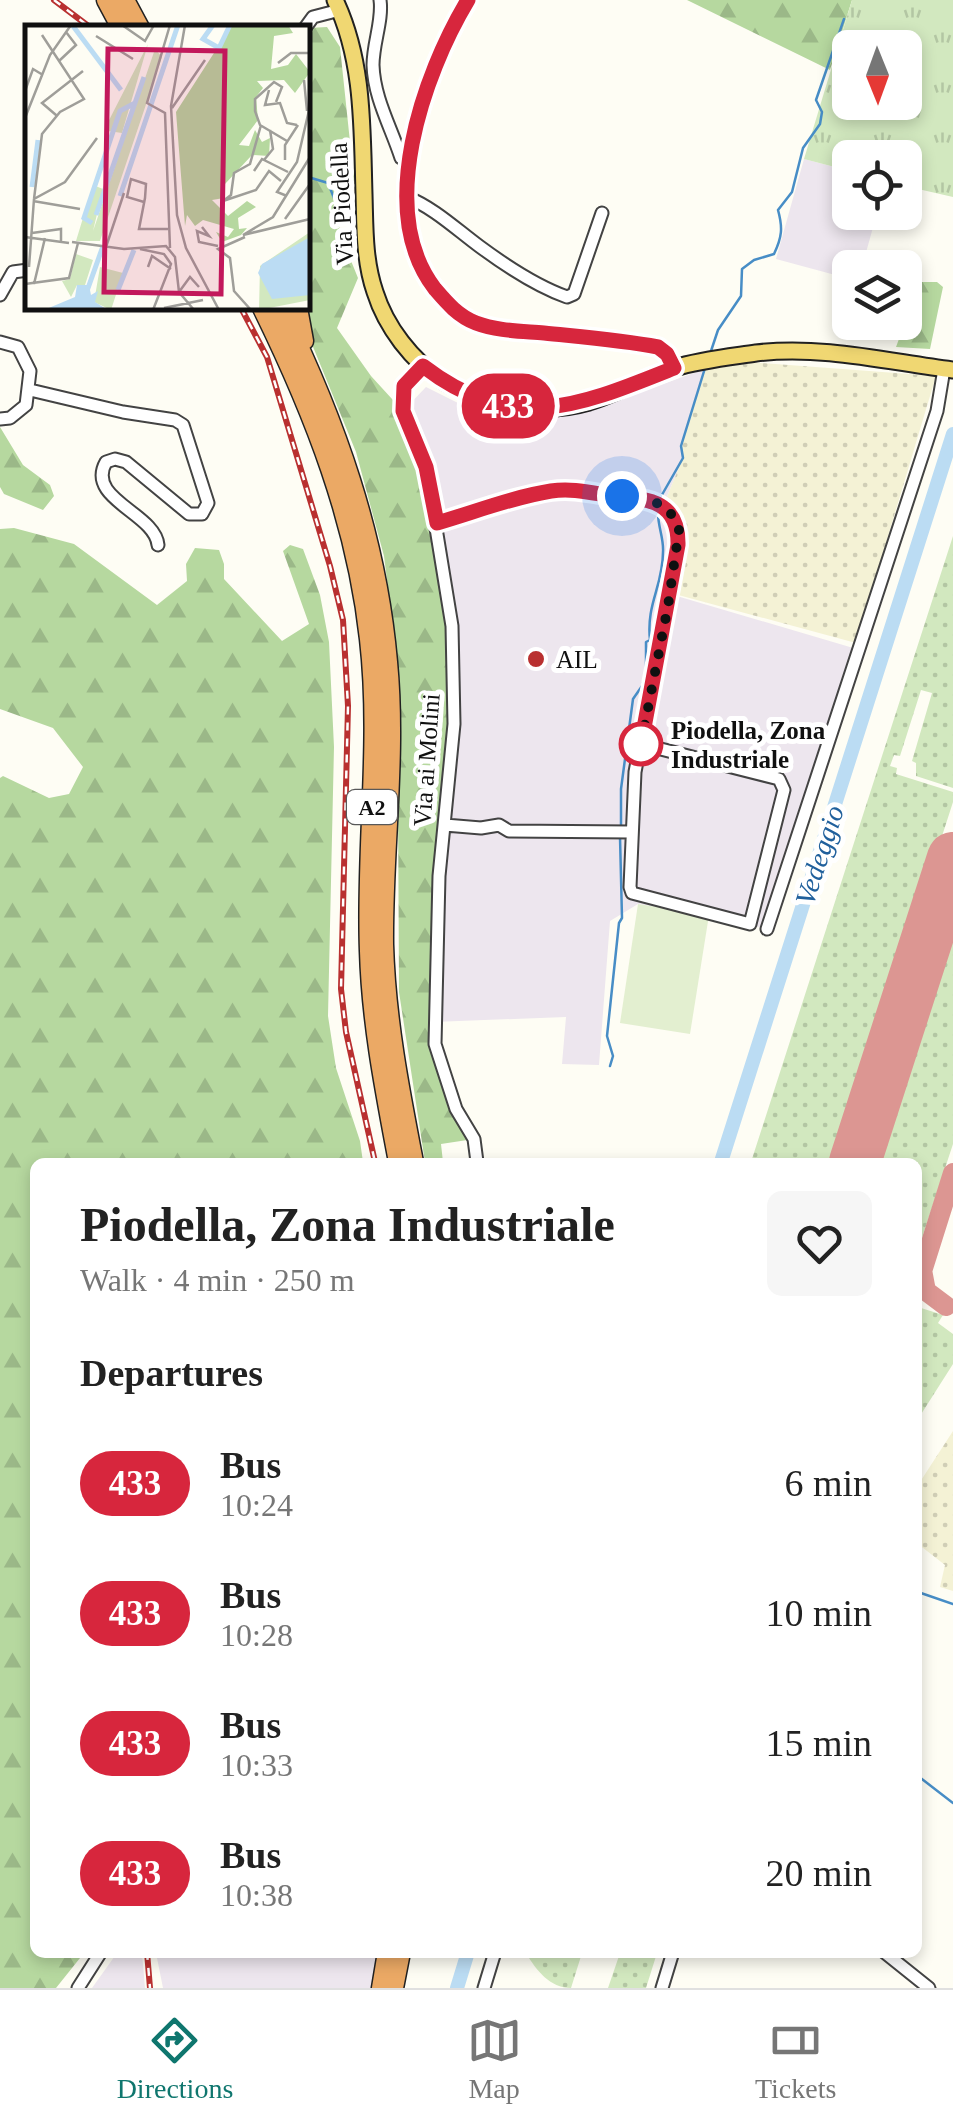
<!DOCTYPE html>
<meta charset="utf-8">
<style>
:root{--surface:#fff;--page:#f6f6f6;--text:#222;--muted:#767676;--line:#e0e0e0;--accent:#0f766e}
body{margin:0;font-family:"Times New Roman",serif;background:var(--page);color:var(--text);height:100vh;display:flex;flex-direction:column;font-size:38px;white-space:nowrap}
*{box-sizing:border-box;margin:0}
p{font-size:32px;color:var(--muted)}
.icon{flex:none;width:55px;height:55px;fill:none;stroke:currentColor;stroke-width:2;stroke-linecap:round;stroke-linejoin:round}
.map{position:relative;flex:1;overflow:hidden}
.panel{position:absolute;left:30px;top:1158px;width:892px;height:800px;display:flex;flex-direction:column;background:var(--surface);border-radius:15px;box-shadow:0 5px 15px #0003}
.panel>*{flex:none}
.badge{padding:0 20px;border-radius:32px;font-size:35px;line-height:65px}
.needle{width:65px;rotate:179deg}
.controls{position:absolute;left:832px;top:30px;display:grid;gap:20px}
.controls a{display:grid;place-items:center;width:90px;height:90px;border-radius:15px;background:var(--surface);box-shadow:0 5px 15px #0003;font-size:50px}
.you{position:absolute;width:50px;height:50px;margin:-25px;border:8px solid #fff;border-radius:50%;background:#1a73e8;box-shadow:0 0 0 15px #1a73e833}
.map>.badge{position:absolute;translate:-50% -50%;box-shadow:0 0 0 5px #fff}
h2{padding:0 50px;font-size:38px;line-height:90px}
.round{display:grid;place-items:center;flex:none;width:105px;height:105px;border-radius:15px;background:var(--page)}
.overview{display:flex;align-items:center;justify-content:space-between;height:170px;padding:0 50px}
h1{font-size:48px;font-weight:700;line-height:75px}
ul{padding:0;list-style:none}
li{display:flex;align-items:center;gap:30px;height:130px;padding:0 50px}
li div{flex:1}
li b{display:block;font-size:38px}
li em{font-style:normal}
li .badge{min-width:110px;font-weight:700;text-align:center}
.menu{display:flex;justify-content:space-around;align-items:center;height:140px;border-top:2px solid var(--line);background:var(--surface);font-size:28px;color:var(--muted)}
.menu a{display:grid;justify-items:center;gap:5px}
.menu .current{color:var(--accent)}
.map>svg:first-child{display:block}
.industrial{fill:#ede6ee}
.farmland{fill:url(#farmland-dots)}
.grass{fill:url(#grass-dots)}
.forest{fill:url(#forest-firs)}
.park{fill:url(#park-tufts);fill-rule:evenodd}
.pitch{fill:#e3efd0}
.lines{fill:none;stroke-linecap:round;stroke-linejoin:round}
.stream{stroke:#478dc6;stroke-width:2.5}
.river{stroke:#bbdcf3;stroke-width:14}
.taxiway{stroke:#dc9692;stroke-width:20}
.runway{stroke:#dc9692;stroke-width:52}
.minor-casing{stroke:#434343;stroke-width:15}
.major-casing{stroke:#212121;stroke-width:19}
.highway-casing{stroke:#212121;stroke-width:21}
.minor{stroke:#fff;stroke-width:11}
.major{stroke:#f0d772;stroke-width:15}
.highway{stroke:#eba965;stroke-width:18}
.rail-casing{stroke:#b93030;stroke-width:6}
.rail{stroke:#fff;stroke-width:2.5;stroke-dasharray:8;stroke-linecap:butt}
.line-casing{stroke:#fff;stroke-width:22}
.line{stroke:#d7263d;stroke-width:15}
.walk{stroke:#101010;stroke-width:10;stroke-dasharray:0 18}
.poi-dot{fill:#b93030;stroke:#fff;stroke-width:4}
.stop-dot{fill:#fff;stroke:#d7263d;stroke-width:5}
.labels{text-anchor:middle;stroke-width:10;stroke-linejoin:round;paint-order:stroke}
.shield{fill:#fff;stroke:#585858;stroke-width:2.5}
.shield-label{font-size:22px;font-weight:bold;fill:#101010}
.street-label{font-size:25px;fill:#101010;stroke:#fff}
.poi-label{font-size:25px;fill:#101010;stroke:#fff;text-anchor:start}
.stop-label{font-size:25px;font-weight:bold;fill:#101010;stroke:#fff;text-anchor:start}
.water-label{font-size:28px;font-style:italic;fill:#20609c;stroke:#fff}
.inset-river{fill:none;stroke:#bbdcf3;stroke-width:5}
.inset-road{fill:none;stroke:#9f9e99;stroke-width:2.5}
.view{fill:#c2185b;fill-opacity:0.15;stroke:#c2185b;stroke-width:5}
.inset-edge{fill:none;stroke:#101010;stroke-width:5}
</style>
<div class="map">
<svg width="953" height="1988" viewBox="0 0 953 1988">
<defs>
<pattern id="farmland-dots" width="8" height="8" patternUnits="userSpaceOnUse" patternTransform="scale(2.5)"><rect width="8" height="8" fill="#f4f2d5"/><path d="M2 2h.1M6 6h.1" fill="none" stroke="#d0ceb6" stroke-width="1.8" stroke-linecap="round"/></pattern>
<pattern id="grass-dots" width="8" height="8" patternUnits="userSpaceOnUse" patternTransform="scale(2.5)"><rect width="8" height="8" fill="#d2e8bf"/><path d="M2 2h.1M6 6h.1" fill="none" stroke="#b3c6a3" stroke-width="1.8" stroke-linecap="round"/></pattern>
<pattern id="forest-firs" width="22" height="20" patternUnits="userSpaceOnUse" patternTransform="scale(2.5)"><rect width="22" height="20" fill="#b6d89f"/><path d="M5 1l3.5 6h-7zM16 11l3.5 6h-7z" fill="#9bb888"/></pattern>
<pattern id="park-tufts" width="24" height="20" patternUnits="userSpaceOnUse" patternTransform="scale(2.5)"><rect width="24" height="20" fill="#d2e8bf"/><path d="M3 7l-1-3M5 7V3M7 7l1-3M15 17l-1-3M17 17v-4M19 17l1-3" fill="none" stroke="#b3c6a3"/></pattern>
</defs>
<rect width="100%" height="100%" fill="#fefdf4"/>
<path class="industrial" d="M804,159L850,171V212L877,213L862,267L850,268V279L776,259Z
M705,369L681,446L683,458L663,506L679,530L670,594L860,650L767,929L709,915L638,904L610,921L599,1065L562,1064L566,1017L433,1022L403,411L426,387L466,407L529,418L562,416L587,411Z
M117,1953H142L145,1988H92Z
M156,1953V1952L377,1953L371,1988H163Z"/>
<path class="farmland" d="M747,362L936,376L856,643L671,593L678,545L663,506L683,458L681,446L705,369Z
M953,1431V1591L940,1587L945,1565L918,1544V1485Z"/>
<path class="grass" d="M953,536V788L916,776V763L912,761L932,693L921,690L900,756L894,755L890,766L897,768L896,774L953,792V802L837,1162H751Z
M953,917V1144L918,1250V1162H874Z
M918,1307L943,1315L938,1323L953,1334V1364L918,1419Z
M526,1953H582L571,1988C550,1988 536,1970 526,1953Z
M620,1953H657L646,1988H608Z"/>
<path class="forest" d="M687,0H852L830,70Z
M327,27L340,47L354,180L336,209L341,236L358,278L337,328L371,376L403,411L426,467L452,626L435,1044L474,1139L441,1144L443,1162H425L399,992L398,797L400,684L384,556L356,452L309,337L301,308H308V28Z
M920,282H937L943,287L930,349L896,347Z
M0,427L23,465L50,485L54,496L43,510L4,494L0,487Z
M14,528L74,544L157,605L187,581L186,564L195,548L219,550L224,564V579L282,641L309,624L283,551L290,545L303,549L320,595L329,642L334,747L328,1016L336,1068L360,1141L363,1162H35V1952L84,1953L56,1988H0V778L3,776L49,798L69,794L83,767L53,728L0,709V529Z"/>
<path class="park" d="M852,0H953V197L905,186V158H850V171L804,159ZM850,48H905V102H850Z"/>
<path class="pitch" d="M638,904L709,915L690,1034L620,1023Z"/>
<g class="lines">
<path class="stream" d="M308,177L328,183L334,198L346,197
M711,351L718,330L741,296L742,269L754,260L774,254C782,237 783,228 778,210L792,192L803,148L820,124L822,112L816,100L844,19
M659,500L683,458L681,446L705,368
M621,829V789L633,699L642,686L646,672V642L650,640C646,604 663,586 663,552C664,539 658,527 658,513
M610,1066L613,1056L607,1036L619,923L622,918L620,837
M918,1592L953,1604
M918,1776L953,1803"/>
<path class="river" d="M721,1162L953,434
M457,1988L468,1952"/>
<path class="taxiway" d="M935,912L945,888L953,880
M922,1270L926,1291L946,1306
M918,1284L953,1173"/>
<path class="runway" d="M855,1162L953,858"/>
<g class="minor-casing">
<path id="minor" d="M380,0C383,20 373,43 373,65C374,98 391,127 401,158L410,163
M305,28L313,17L340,10
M407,197C434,208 456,229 479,246C506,266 536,286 567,297L574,294L602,213
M0,295L13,272L28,270
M0,342L18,347L30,371L26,405L10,418L0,419
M423,366L404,386L403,411L426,467L452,626L454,724L439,876L435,1044L456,1109L474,1139L477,1162
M30,390L123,412L175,420L183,425L208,503L202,514H189L126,462L115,459L106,462C85,499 155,513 158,545
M437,523C475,512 513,497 551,491C569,488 588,492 606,495C643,499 679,497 678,545L635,772L630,887L632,893L750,924L784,790L779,779L641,744
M445,825L481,828L499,825L509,831L631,832
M767,929L937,411L944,369
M884,1952L929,1988
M78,1988L101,1952
M484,1988L495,1952
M662,1988L673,1952"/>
</g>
<g class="major-casing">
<path id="major" d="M335,0C364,61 362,128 364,194C365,227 364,260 375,292C386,327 412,361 443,381C486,407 540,416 589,402C618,393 645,377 674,368C700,360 729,357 756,353C822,345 889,362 953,370
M468,0C423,75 374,211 435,289C447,303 458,316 476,323C499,332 526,331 551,334C587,337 623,341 658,347L667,354L674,368"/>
</g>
<g class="highway-casing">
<path id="highway" d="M106,0L121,28
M125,0L140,28
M262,308C314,414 356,521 369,639C381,743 365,847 369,951C371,1023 385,1093 398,1162
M281,308C336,421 377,536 388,662C397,756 383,850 384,944C386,1018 400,1090 414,1162
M298,308L304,341
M381,1988L387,1952
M394,1988L401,1952"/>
</g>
<use href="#minor" class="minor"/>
<use href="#major" class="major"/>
<use href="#highway" class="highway"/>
<g class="rail-casing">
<path id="rail" d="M54,0L91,28
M241,308L267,357L330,566L343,620L348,706L341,989L346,1032L375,1162
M147,1952L150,1988"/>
</g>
<use href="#rail" class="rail"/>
</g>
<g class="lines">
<g class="line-casing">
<path id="line" d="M468,0C423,75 375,211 435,289C447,303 458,316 476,323C497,331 521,331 544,333C582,337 620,340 658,347L667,354L674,368C579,406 513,435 423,366L404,386L403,411L426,467L437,523C475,512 513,497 551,491C570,488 588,492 606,495C643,499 679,497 678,545L641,744"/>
</g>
<use href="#line" class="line"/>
<path class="walk" d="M622,496L650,500L663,506L674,517L679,530L668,606L641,744"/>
</g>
<circle class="poi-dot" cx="536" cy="659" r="10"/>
<circle class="stop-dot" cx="641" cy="744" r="20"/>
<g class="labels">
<rect class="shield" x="347" y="790" width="50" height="34" rx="8"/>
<g class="shield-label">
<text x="372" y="815">A2</text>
</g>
<g class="street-label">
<text transform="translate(341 204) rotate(-93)" y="9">Via Piodella</text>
<text transform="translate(426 760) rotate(-86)" y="9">Via ai Molini</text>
</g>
<g class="poi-label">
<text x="556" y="668">AIL</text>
</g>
<g class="stop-label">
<text x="671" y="739">Piodella, Zona<tspan x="671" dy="29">Industriale</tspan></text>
</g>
<g class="water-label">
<text transform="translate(819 855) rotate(-72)" y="10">Vedeggio</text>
</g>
</g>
<g transform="translate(25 25)">
<rect width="285" height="285" fill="#fefdf4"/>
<path d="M123,19L97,108L83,106L80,103ZM130,24L137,32L75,216H51L68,160L78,164L68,206Z" fill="#d2e8bf"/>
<path d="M207,0H263L268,8L249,11L246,44L263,40L271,29L285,47L270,68L259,55L232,56L238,63L231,72L233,95L214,120L224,121L230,105L237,117L245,113L244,131L227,130L200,159L199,173L187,175L203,191L222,176L231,182L213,193L214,204L222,203L216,210L197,217L191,207L203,212L209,204L178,195L170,201L162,190L160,201L151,87Z" fill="#b6d89f"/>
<path d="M285,207V275L234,285L235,241ZM51,229L68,235L60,260H52L46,272L37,256L45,254ZM75,242L98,248L86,285L69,277Z" fill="#d2e8bf"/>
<path d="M285,212V270L247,274L233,248L237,239ZM52,260H64L66,270L73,266L70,277L83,285H19L50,272Z" fill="#bbdcf3"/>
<path class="inset-river" d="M188,0L178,14L194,23L205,0M48,1L96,65M7,162L13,115M95,171L153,0M71,190L119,52M67,198L59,193L95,86L110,78M93,265L109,225M62,266L78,221"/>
<path class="inset-road" d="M97,0L120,16L129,0M160,0L146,81L152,190L161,223L194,285M71,11L108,34M34,36L51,20L41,7M253,38L266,28H285M279,55L282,86M244,65L240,80L255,78L262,98L272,100M0,66L8,44L18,50M251,77L257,62L249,57L230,74V86L235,100L262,116M147,83L180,35M31,90L17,78L58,46M0,93L25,30L46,0M236,100L225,139L209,148L206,170L198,176L231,165L244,146L256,156M285,132L248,192L218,210L285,194M239,135L248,124L245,105M260,135V120L273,100M229,146L237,134L263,147M262,171L252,167L272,137L285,81M9,174L17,109L35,87L59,74L17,10M8,176L55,184M119,177L102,172L106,154L121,159L120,173L114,204H143M260,194L285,159M177,202L184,211L172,206L174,217L193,221M7,208L36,204V216M0,212L44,218M220,212L193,224L205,233L209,266L226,285M47,217L99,224L141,221L150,232L154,267L169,285M81,222L99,168M145,223L140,88L122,78L145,0M115,224L139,229L146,239L128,285M4,242L9,174L40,157L72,113M123,242L127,231L146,244M0,259L44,253L53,218M9,259L20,213M154,267L165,252L174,262M139,283L178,275"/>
<path class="view" d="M83,24L200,26L196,269L79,267Z"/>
<rect width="285" height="285" class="inset-edge"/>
</g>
</svg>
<div class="controls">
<a><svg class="needle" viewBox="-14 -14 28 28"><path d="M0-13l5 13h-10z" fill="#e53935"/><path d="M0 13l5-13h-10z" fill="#767676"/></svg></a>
<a><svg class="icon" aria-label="locate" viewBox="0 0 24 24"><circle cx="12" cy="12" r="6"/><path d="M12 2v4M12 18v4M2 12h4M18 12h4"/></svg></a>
<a><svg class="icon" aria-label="layers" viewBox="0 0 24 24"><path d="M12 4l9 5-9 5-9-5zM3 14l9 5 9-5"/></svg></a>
</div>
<div class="you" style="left:622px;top:496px"></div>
<b class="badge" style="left:508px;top:406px;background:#d7263d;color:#fff">433</b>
<section class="panel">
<div class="overview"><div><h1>Piodella, Zona Industriale</h1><p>Walk · 4 min · 250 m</p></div><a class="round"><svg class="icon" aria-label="heart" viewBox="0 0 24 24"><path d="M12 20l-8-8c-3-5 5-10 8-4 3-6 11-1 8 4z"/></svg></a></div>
<h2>Departures</h2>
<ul>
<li><span class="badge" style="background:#d7263d;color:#fff">433</span><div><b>Bus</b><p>10:24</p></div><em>6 min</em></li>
<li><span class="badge" style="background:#d7263d;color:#fff">433</span><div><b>Bus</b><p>10:28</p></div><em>10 min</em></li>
<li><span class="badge" style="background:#d7263d;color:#fff">433</span><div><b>Bus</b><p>10:33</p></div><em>15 min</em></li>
<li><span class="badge" style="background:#d7263d;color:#fff">433</span><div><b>Bus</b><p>10:38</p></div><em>20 min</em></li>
</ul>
</section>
</div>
<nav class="menu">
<a class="current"><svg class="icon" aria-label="directions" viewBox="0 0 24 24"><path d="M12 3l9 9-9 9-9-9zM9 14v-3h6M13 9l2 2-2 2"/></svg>Directions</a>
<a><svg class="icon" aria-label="map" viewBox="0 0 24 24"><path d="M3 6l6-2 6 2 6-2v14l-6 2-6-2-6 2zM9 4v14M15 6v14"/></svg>Map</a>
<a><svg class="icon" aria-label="tickets" viewBox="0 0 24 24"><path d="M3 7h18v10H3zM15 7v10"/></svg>Tickets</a>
</nav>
